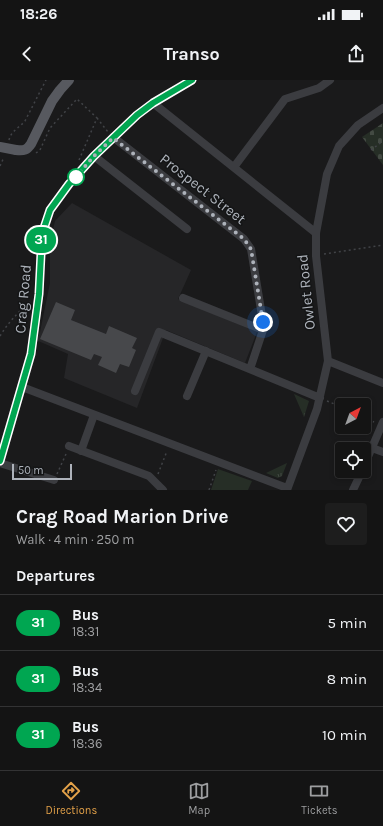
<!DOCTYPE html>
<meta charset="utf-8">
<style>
:root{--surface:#141414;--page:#1d1d1d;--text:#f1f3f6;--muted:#9d9ea0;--line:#333334;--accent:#e4a249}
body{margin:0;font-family:Karla,sans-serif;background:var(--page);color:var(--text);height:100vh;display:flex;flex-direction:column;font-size:15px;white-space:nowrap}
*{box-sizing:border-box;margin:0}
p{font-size:13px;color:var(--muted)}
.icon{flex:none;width:22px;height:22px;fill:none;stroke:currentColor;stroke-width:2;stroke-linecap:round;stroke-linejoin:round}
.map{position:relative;height:410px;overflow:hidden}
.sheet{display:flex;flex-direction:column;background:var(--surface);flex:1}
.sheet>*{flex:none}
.badge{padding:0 8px;border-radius:13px;font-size:14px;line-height:26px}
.needle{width:26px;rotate:41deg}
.tools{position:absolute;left:335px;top:318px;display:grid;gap:8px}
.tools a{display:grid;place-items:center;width:36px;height:36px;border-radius:4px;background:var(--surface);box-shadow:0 2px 6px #0003,0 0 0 1px var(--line);font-size:20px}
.scale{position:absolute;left:12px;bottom:10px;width:60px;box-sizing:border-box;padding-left:4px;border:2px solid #adb2ba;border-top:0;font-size:11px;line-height:14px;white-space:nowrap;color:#adb2ba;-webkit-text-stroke:3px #141516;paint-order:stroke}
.you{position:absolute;width:20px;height:20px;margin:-10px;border:3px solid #fff;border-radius:50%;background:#1a73e8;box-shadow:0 0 0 6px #1a73e833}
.map>.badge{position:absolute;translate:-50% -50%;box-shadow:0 0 0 2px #fff}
h2{padding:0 16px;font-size:15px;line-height:36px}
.round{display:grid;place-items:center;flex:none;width:42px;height:42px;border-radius:4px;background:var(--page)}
.overview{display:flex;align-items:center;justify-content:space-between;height:68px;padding:0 16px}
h1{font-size:19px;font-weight:700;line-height:30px}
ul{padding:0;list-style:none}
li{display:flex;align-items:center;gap:12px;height:56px;padding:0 16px;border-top:1px solid var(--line)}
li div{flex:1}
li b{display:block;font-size:15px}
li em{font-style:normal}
li .badge{min-width:44px;font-weight:700;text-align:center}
.status{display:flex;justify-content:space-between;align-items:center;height:28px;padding:0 20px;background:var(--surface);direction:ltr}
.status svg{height:11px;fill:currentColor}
header{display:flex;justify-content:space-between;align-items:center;height:52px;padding:0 16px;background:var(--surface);font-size:18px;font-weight:700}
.tabs{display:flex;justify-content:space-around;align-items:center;height:56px;border-top:1px solid var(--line);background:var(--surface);font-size:11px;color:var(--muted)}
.tabs a{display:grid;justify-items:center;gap:2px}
.tabs .selected{color:var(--accent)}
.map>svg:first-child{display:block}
.built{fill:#262628}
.grass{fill:url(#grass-tufts)}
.cemetery{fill:url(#cemetery-stones)}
.park{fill:#262e26}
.building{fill:#47484b}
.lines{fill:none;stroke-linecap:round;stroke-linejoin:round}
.path{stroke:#414347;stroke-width:1.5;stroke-dasharray:2 3;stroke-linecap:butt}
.minor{stroke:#3b3c40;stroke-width:8}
.major{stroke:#57595f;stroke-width:10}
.major-bridge{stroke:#57595f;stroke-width:10}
.line-casing{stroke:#fff;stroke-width:9}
.line{stroke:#00a651;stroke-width:6}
.walk{stroke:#adb2ba;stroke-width:4;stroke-dasharray:0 7.2}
.stop-dot{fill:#fff;stroke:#00a651;stroke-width:2}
.labels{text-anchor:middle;stroke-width:3;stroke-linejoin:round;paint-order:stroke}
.street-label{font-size:15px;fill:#adb2ba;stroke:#141516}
</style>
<div class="status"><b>18:26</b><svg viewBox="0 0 49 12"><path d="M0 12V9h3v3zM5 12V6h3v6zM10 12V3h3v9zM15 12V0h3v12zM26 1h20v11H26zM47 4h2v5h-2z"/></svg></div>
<header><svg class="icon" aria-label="back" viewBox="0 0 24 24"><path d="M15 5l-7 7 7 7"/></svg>Transo<svg class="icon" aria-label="share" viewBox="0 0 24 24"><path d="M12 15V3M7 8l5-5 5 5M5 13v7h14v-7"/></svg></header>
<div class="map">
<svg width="383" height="410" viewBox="0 0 383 410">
<defs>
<pattern id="grass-tufts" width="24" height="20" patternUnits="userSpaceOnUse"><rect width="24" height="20" fill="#262e26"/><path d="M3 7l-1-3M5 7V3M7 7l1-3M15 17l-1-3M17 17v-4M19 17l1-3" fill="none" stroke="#434a43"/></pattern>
<pattern id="cemetery-stones" width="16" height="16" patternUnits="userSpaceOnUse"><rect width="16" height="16" fill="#262e26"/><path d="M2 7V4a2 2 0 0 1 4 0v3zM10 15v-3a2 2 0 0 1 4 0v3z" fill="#434a43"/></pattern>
</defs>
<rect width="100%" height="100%" fill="#1a1a1b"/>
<path class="built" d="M72,123L191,190L178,219L257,252L245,283L166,250L137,328L64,298L68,274L36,260L40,252L50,203V162L55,141Z"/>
<path class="grass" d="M294,314L309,321L304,337Z
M287,383L282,396L278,398L266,393Z"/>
<path class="cemetery" d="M383,43V85L362,57Z"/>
<path class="park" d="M218,389L252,401L248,410H211Z"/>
<path class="building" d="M56,222L75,230L71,240L106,254L109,246L137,258L132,268L136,270L129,287L120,284L116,293L98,285L102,277L94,274L91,280L40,259Z"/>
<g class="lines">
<path class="path" d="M97,38L108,52
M9,60C11,51 19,48 25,41L46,0
M371,70L383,61
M36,73L40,70L50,48L77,19L97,38L79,80
M0,86L4,77
M324,174L383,165
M0,256C8,243 18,232 30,222
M327,321L342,327
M364,337L374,342
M57,394L66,374
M158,394L167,371
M209,410L216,390"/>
<path class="minor" d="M153,23L316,153
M113,57L244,159L251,169L263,242V250L250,289
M94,76L187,149
M234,87L285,19L319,8L330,0
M183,218L263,250
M328,281L383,303
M22,307L287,408
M135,311L159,252L320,318
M187,316L206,271
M69,366L149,396L163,410
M372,368L383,372
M81,371L94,335
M0,381L31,274L39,214L42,154L50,130L69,104L94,76L137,35L153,23L192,0
M0,383L54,400
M364,386L383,342
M287,410L317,329L328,281L316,176V153L327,94L339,66L358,45L383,28
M353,410L362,391"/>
<path class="major" d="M16,70C24,71 27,70 31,64L52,21L60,10L69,0"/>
<path class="major-bridge" d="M0,67L16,70"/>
</g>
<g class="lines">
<g class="line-casing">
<path id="line" d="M0,381L31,274L39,214L42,154L50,130L69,104L94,76L137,35L153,23L192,0"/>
</g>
<use href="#line" class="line"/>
<path class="walk" d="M76,97L94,76L113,58L244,159L251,169L263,242"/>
</g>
<circle class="stop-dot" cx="76" cy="97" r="8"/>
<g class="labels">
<g class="street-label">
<text transform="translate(203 109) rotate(38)" y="5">Prospect Street</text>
<text transform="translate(306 212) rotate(-96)" y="5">Owlet Road</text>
<text transform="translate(23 219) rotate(-85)" y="5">Crag Road</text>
</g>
</g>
</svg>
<div class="tools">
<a><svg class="needle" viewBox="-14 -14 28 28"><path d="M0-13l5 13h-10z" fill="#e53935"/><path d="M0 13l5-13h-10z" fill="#9d9ea0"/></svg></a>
<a><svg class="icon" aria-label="locate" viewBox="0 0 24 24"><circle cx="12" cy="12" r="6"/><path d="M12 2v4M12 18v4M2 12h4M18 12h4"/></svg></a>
</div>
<div class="scale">50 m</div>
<div class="you" style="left:263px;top:242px"></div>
<b class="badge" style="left:41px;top:160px;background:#00a651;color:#fff">31</b>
</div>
<section class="sheet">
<div class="overview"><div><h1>Crag Road Marion Drive</h1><p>Walk · 4 min · 250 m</p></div><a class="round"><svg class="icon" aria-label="heart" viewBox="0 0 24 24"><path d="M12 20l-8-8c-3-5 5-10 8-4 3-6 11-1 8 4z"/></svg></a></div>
<h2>Departures</h2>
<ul>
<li><span class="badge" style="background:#00a651;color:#fff">31</span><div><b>Bus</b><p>18:31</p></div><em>5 min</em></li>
<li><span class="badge" style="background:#00a651;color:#fff">31</span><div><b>Bus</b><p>18:34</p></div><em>8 min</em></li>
<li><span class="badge" style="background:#00a651;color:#fff">31</span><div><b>Bus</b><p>18:36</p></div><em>10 min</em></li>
</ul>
</section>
<nav class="tabs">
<a class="selected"><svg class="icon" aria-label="directions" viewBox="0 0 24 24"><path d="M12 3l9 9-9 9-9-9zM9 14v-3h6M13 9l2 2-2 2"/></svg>Directions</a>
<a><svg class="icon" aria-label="map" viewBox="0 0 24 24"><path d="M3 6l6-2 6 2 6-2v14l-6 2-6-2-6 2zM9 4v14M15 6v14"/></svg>Map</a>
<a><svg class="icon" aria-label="tickets" viewBox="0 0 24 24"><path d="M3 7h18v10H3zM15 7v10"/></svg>Tickets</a>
</nav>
